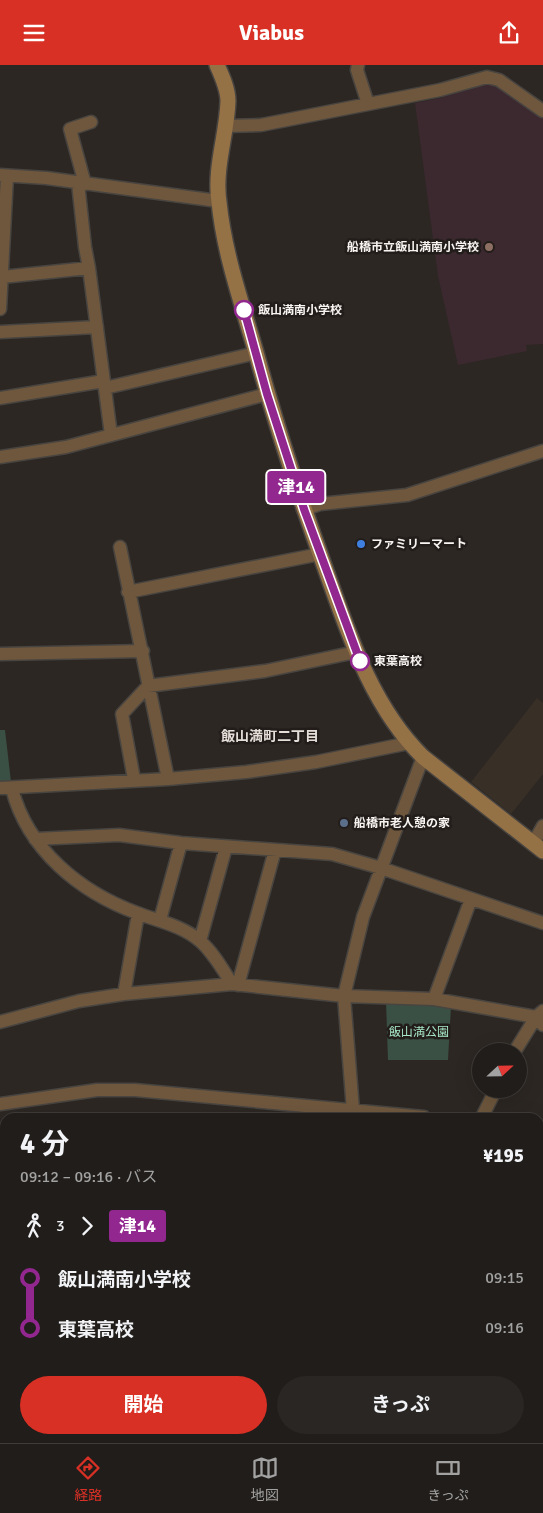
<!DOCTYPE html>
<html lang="ja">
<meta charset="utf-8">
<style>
:root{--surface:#211d1a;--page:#292623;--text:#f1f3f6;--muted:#a2a2a2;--line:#3e3b39;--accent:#d93025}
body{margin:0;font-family:Signika,"Noto Sans JP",sans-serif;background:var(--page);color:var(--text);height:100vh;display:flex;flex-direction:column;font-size:19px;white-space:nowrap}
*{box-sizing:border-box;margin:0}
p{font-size:16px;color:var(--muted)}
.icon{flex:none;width:28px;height:28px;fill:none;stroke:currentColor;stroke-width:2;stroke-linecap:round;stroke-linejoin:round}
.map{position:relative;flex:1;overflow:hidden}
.sheet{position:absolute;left:0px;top:1048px;width:544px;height:331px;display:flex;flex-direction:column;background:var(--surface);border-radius:15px 15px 0 0;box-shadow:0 5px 20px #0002,0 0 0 1px var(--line)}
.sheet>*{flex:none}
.badge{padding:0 10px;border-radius:4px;font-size:18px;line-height:32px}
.needle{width:32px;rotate:68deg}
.buttons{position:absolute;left:472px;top:978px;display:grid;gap:10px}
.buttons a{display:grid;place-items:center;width:55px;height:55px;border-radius:50%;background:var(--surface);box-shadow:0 5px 20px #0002,0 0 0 1px var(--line);font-size:25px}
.map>.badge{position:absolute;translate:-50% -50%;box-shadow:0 0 0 2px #fff}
.legs{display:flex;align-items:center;gap:8px;height:55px;padding:0 20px;font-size:16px}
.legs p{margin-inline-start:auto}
.headline{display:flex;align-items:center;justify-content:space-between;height:85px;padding:0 20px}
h1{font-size:28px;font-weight:700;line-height:38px}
.primary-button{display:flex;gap:10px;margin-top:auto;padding:10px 20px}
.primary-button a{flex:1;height:58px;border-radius:30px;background:var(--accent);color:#fff;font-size:20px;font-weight:700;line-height:58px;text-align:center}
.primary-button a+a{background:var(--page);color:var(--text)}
ul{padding:0 20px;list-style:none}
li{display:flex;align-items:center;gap:18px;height:50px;font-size:19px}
li i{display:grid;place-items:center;width:8px;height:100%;margin:0 6px;background:currentColor}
li i::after{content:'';width:12px;height:12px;margin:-6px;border:4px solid;border-radius:50%;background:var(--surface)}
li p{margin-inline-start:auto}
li:first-child i{background:linear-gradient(#0000 50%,currentColor 0)}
li:last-child i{background:linear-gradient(currentColor 50%,#0000 0)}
header{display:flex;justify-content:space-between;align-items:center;height:65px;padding:0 20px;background:var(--accent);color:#fff;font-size:22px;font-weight:700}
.dock{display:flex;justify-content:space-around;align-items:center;height:70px;border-top:1px solid var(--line);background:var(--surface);font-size:14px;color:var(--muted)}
.dock a{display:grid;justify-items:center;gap:2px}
.dock .selected{color:var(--accent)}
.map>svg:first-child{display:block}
.built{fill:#382f27}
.education{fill:#3c2930}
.green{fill:#3a5044}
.forest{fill:#365847}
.water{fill:#3d6471}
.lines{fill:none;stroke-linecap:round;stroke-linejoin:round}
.street-casing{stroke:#484440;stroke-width:15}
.secondary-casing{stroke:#484440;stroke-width:18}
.street{stroke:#6e573d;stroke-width:12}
.secondary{stroke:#957146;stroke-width:15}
.line-1-casing{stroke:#fff;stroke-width:11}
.line-1{stroke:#92278f;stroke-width:8}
.education-dot{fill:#8d6e63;stroke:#221d1a;stroke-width:2}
.stop-1-dot{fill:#fff;stroke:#92278f;stroke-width:2.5}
.shop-dot{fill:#3f7fe0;stroke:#221d1a;stroke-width:2}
.service-dot{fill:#5c6f8a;stroke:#221d1a;stroke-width:2}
.labels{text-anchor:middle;stroke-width:5;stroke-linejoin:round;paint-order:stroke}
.poi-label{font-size:12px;font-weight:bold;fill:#f7f4f1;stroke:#221d1a;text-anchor:start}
.stop-label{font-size:12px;font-weight:bold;fill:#f7f4f1;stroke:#221d1a;text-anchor:start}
.park-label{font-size:12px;fill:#a7e7c6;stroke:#221d1a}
.neighbourhood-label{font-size:14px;font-weight:bold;fill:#e4ddd8;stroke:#221d1a}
</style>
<header><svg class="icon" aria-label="menu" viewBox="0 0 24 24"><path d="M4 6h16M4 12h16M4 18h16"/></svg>Viabus<svg class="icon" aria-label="share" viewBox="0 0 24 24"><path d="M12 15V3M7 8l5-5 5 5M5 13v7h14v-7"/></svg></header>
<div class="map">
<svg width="543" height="1378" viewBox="0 0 543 1378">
<rect width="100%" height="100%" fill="#2c2723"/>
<path class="built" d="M537,633L543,638V709L511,749L471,717Z"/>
<path class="education" d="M488,19L497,22L543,54V279L526,280L527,286L458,300L438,211L415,38L440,33Z"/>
<path class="green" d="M0,665H5L11,717L0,719Z
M386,936L451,941L448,995H388Z
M539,1269H543V1378H404L403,1374H539Z"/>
<path class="forest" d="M5,1192V1233L0,1234V1193Z"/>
<path class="water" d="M349,1374H380L381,1378H358Z"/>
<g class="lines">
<g class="street-casing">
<path id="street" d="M358,0L357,5L368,39
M224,61L261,60L440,25L487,12L499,15L543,46
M0,110L46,113L218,136
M78,118L85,182L89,203L111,370
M85,119L70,64L91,57
M2,212L89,203
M0,244L7,111
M0,267L97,262
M105,323L256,288
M0,333L104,316
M0,392L66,382L267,329
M303,445L320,439L407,430L543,386
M120,482L168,714
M128,527L320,489
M0,589L143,586
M134,714L122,649L148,621L265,606L356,587
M0,723L168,714L246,707L316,697L409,678
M12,724C28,785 80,827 137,848C158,856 183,861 200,876C213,887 223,905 232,919
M35,774L119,770L181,778L332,789L381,803L543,858
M534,777L543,761
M160,855L181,778
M200,876L226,782
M238,920L275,785
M124,929L138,849
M434,934L471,834
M0,957L79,936L124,929L232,919L344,931L434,934L536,952L543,960
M515,986L536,952L543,946
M0,1039L97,1025H135L424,1052
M349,1052L353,1045L344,931L363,852L423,692
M482,1052L496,1024
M0,1082L5,1081
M0,1119H5
M539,1220L543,1219
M0,1286L5,1288
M139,1374L141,1378
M268,1374L271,1378
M313,1374L318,1378"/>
</g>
<g class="secondary-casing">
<path id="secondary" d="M217,0C222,11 228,24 228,36C227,70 214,103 219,137C224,187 241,236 255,284C275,357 298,428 324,500C348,567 371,641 423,692L543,786"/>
</g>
<use href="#street" class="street"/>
<use href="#secondary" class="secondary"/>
</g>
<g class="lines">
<g class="line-1-casing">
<path id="line-1" d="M244,245L267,329L304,444L360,596"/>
</g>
<use href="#line-1" class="line-1"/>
</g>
<circle class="education-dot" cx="489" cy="182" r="5"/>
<g class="stop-1-dot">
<circle cx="244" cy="245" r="9"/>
<circle cx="360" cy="596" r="9"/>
</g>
<circle class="shop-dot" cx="361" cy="479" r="5"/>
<circle class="service-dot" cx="344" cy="758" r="5"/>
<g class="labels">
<g class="poi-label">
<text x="479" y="186" text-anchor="end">船橋市立飯山満南小学校</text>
<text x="371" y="483">ファミリーマート</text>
<text x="354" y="762">船橋市老人憩の家</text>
</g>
<g class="stop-label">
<text x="258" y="249">飯山満南小学校</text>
<text x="374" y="600">東葉高校</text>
</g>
<g class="park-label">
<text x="419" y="971">飯山満公園</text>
</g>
<g class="neighbourhood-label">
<text x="270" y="676">飯山満町二丁目</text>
</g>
</g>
</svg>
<div class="buttons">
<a><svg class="needle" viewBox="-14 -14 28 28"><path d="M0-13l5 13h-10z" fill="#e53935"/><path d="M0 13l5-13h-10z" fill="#a2a2a2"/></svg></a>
</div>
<b class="badge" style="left:296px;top:422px;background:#92278f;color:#fff">津14</b>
<section class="sheet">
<div class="headline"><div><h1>4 分</h1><p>09:12 – 09:16 · バス</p></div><b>¥195</b></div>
<div class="legs"><svg class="icon" aria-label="walk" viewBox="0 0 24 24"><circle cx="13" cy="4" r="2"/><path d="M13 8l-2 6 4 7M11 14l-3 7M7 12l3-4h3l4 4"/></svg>3<svg class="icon" aria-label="forward" viewBox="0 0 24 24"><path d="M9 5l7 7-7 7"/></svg><b class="badge" style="background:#92278f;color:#fff">津14</b></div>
<ul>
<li><i style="color:#92278f"></i><b>飯山満南小学校</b><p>09:15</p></li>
<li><i style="color:#92278f"></i><b>東葉高校</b><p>09:16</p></li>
</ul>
<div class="primary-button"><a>開始</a><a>きっぷ</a></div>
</section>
</div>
<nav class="dock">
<a class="selected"><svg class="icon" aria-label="directions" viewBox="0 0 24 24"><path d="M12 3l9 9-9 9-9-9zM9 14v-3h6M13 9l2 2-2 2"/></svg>経路</a>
<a><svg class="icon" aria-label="map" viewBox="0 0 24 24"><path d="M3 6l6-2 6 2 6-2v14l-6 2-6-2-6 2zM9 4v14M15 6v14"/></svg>地図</a>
<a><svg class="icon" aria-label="tickets" viewBox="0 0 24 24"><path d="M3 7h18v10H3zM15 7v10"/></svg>きっぷ</a>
</nav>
